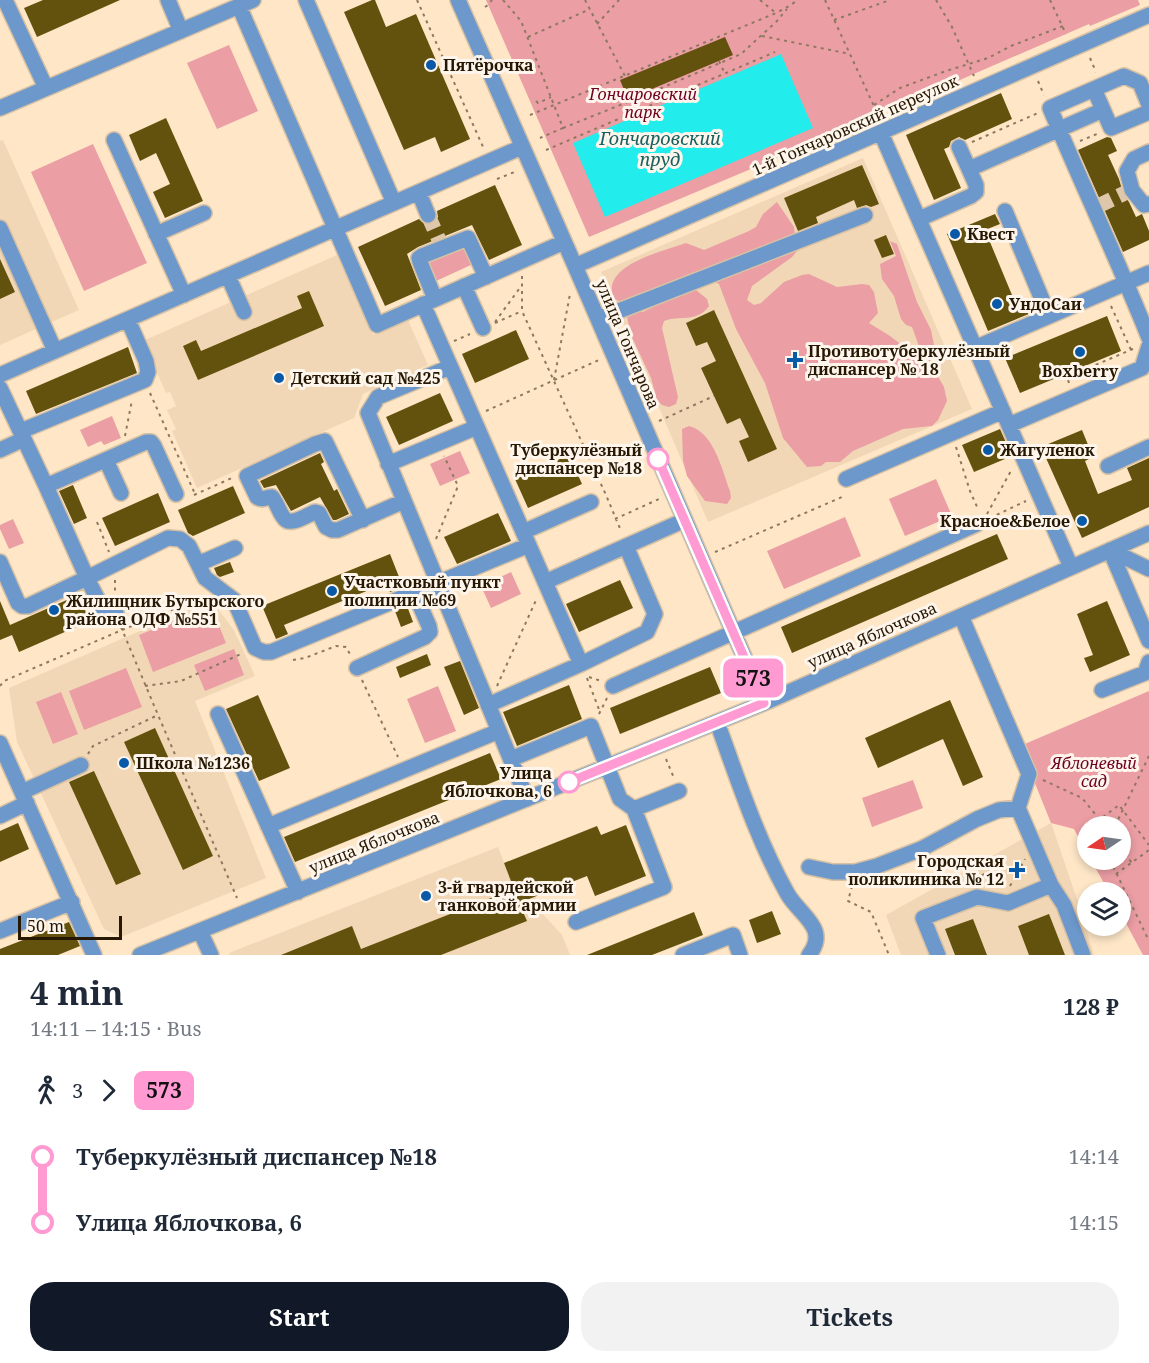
<!DOCTYPE html>
<meta charset="utf-8">
<style>
:root{--surface:#fff;--page:#f2f2f3;--text:#1f2937;--muted:#747a83;--accent:#111827}
body{margin:0;font-family:"Noto Serif",serif;background:var(--page);color:var(--text);height:100vh;display:flex;flex-direction:column;font-size:22px;white-space:nowrap}
*{box-sizing:border-box;margin:0}
p{font-size:20px;color:var(--muted)}
.icon{flex:none;width:33px;height:33px;fill:none;stroke:currentColor;stroke-width:2;stroke-linecap:round;stroke-linejoin:round}
.map{position:relative;height:955px;overflow:hidden}
.side{display:flex;flex-direction:column;background:var(--surface);flex:1}
.side>*{flex:none}
.badge{padding:0 12px;border-radius:9px;font-size:21px;line-height:39px}
.needle{width:39px;rotate:257deg}
.controls{position:absolute;left:1077px;top:816px;display:grid;gap:12px}
.controls a{display:grid;place-items:center;width:54px;height:54px;border-radius:50%;background:var(--surface);box-shadow:0 3px 9px #0003;font-size:30px}
.scale{position:absolute;left:18px;bottom:15px;width:104px;box-sizing:border-box;padding-left:6px;border:3px solid #271804;border-top:0;font-size:16px;line-height:21px;white-space:nowrap;color:#271804;-webkit-text-stroke:4px #fef6ec;paint-order:stroke}
.map>.badge{position:absolute;translate:-50% -50%;box-shadow:0 0 0 3px #fff}
.legs{display:flex;align-items:center;gap:9px;height:66px;padding:0 30px;font-size:20px}
.legs p{margin-inline-start:auto}
.headline{display:flex;align-items:center;justify-content:space-between;height:102px;padding:0 30px}
h1{font-size:33px;font-weight:700;line-height:45px}
.cta{display:flex;gap:12px;margin-top:auto;padding:12px 30px}
.cta a{flex:1;height:69px;border-radius:24px;background:var(--accent);color:#fff;font-size:24px;font-weight:700;line-height:69px;text-align:center}
.cta a+a{background:var(--page);color:var(--text)}
ul{padding:0 30px;list-style:none}
li{display:flex;align-items:center;gap:21px;height:66px;font-size:22px}
li i{display:grid;place-items:center;width:9px;height:100%;margin:0 8px;background:currentColor}
li i::after{content:'';width:15px;height:15px;margin:-8px;border:4px solid;border-radius:50%;background:var(--surface)}
li p{margin-inline-start:auto}
li:first-child i{background:linear-gradient(#0000 50%,currentColor 0)}
li:last-child i{background:linear-gradient(currentColor 50%,#0000 0)}
.map>svg:first-child{display:block}
.built{fill:#f1d7b5}
.green{fill:#eb9ea4}
.water{fill:#22edec}
.building{fill:#63520d}
.lines{fill:none;stroke-linecap:round;stroke-linejoin:round}
.minor-tunnel{stroke:#dec7aa;stroke-width:15;stroke-dasharray:15 8;stroke-linecap:butt}
.minor-casing{stroke:#d7c1a4;stroke-width:18}
.path{stroke:#8d7960;stroke-width:2;stroke-dasharray:3 4.5;stroke-linecap:butt}
.minor{stroke:#6d98cc;stroke-width:15}
.line-1-casing{stroke:#fff;stroke-width:14}
.line-1{stroke:#ff9ad2;stroke-width:9}
.poi-dot{fill:#0859a7;stroke:#fef6ec;stroke-width:2}
.stop-1-dot{fill:#fff;stroke:#ff9ad2;stroke-width:3}
.labels{text-anchor:middle;stroke-width:6;stroke-linejoin:round;paint-order:stroke}
.poi-label{font-size:16px;font-weight:bold;fill:#271804;stroke:#fef6ec;text-anchor:start}
.park-label{font-size:16px;font-style:italic;fill:#6f0022;stroke:#fef6ec}
.street-label{font-size:16px;fill:#271804;stroke:#fef6ec}
.stop-label{font-size:16px;font-weight:bold;fill:#271804;stroke:#fef6ec;text-anchor:end}
.water-label{font-size:18px;font-style:italic;fill:#186161;stroke:#fef6ec}
</style>
<div class="map">
<svg width="1149" height="955" viewBox="0 0 1149 955">
<rect width="100%" height="100%" fill="#fee6c7"/>
<path class="built" d="M3,140L79,310L0,345V141Z
M863,158L972,409L708,522L601,272Z
M337,255L373,335L408,320L428,365L363,394L354,418L197,488L172,431L176,429L167,410L176,406L170,392L166,393L143,341Z
M211,600L234,630L255,676L195,701L266,878L121,937L104,929L17,742L9,688Z
M1051,823L1079,905L1094,955H901L886,915Z
M498,847L519,902L535,896L541,912L562,935L570,955H230L229,953Z"/>
<path class="green" d="M486,0H1138L1140,5L1090,26L1089,24L900,106L890,110L889,108L869,116L870,119L589,237Z
M229,45L258,111L217,129L187,63Z
M93,144L147,263L84,291L31,172Z
M777,202L794,227L797,251L792,257L752,286L747,300L754,305L761,303L784,282L802,275L809,274L837,287L862,284L869,285L874,292L878,313L869,323L890,336L923,361L930,358L929,373H936L944,387L947,401L938,420L932,426L903,429L853,451L840,462H826L821,466L807,467L783,438L765,383L736,329L719,284L706,278L676,279L636,299L622,302L614,299C599,265 664,251 686,243L704,250L749,231L756,227L763,214Z
M890,241L897,244L917,302L931,330L934,345L920,349L912,327L906,325L901,319L894,296L882,279L880,264L896,256Z
M465,247L473,264L434,282L426,264Z
M696,290L707,299L709,306C697,323 679,315 664,321L662,328L678,397L676,404L669,407L662,405L657,400L651,378L630,333L626,310L643,312L681,293Z
M112,416L121,438L104,445L101,441L88,447L80,430Z
M689,426C714,432 722,470 730,491L731,498L727,504L705,501L687,476L683,461L682,429Z
M460,451L470,473L440,486L430,464Z
M936,479L952,516L905,536L889,499Z
M845,517L861,556L784,589L767,551Z
M13,519L24,543L9,549L0,529V525Z
M511,572L521,594L491,608L481,586Z
M211,606L226,643L153,672L139,635Z
M234,649L244,675L205,691L194,665Z
M126,668L142,707L84,730L69,691Z
M438,686L456,731L425,743L407,699Z
M1149,691V955H1143L1121,914L1120,892H1109L1091,860H1120V826H1088L1087,853L1074,829L1051,823L1020,746Z
M61,692L78,734L53,744L36,702Z
M913,780L923,808L872,827L862,798Z"/>
<path class="water" d="M781,54L813,128L605,217L573,143Z"/>
<path class="building" d="M43,0H120L37,37L24,8Z
M372,0H375L386,27L416,14L470,139L441,152L435,137L404,150L344,12Z
M725,37L733,55L628,99L620,80Z
M1001,93L1012,119L965,140L959,137L951,141L949,147L944,149L961,188L934,200L906,135Z
M166,118L203,201L165,218L153,192L170,184L156,153L140,161L129,135Z
M1107,137L1111,138L1117,151L1108,155L1119,179L1123,193L1129,202L1136,217L1142,214L1149,231V240L1123,252L1078,150Z
M862,165L879,204L871,207L866,205L857,208L854,200L816,217L818,223L798,231L784,198Z
M495,185L522,245L489,260L472,225L418,247L407,254L421,290L385,306L358,247L419,219L422,222L426,225L432,224L438,217L437,211Z
M995,214L1000,224L985,230L1017,307L1032,301L1036,311L988,331L947,234Z
M886,235L894,254L882,258L874,240Z
M0,259L15,292L0,299Z
M309,291L324,326L198,380L183,346L196,340L201,351L302,308L297,296Z
M714,310L777,449L748,462L739,441L749,437L740,418L727,424L701,368L716,361L707,342L696,346L686,323Z
M1107,316L1121,351L1020,393L1005,358Z
M516,330L529,359L475,383L462,354Z
M128,347L137,373L36,414L26,391Z
M440,393L453,421L399,445L386,417Z
M1000,429L1012,456L974,472L962,445Z
M1082,430L1093,457L1085,461L1098,494L1132,480L1127,468L1149,458V507L1082,538L1041,447Z
M320,453L324,462L321,464L334,491L337,489L349,514L336,520H333L320,497L291,511L276,485L264,488L260,481Z
M569,455L582,484L528,508L515,479Z
M73,485L87,518L74,524L59,491Z
M233,486L245,513L193,536L188,533L178,510Z
M158,493L170,522L115,546L102,518Z
M498,513L511,541L457,564L444,537Z
M997,534L1008,559L792,653L781,627Z
M390,554L403,587L390,592L386,583L284,625L288,634L276,639L262,606Z
M230,562L234,572L220,577L217,575L214,568Z
M620,580L633,608L579,632L566,604Z
M78,595L90,621L19,652L12,635L0,640V601L10,625Z
M1107,601L1130,655L1090,672L1084,658L1093,655L1077,614Z
M407,606L413,622L401,627L395,611Z
M427,654L431,665L400,678L396,667Z
M460,661L479,708L464,715L444,667Z
M710,667L721,693L620,734L610,708Z
M569,685L582,719L517,746L503,712Z
M258,695L290,768L259,781L226,709Z
M950,700L983,777L963,786L943,739L878,768L865,738Z
M155,728L213,856L183,870L124,742Z
M490,753L501,779L295,862L284,837Z
M94,771L141,874L116,885L69,782Z
M18,823L29,849L0,862V831Z
M626,825L646,876L595,896L587,876L519,903L527,921L441,955H281L352,926L361,949L514,889L504,863L597,826L601,835Z
M772,911L781,934L757,943L749,920Z
M694,912L703,935L652,955H587Z
M1049,914L1065,955H1029L1018,926Z
M973,919L987,955H955L945,929Z
M69,922L80,946L58,955H0V949Z"/>
<g class="lines">
<path class="minor-tunnel" d="M1098,206L1125,193
M428,215L439,240"/>
<g class="minor-casing">
<path id="minor" d="M5,0L46,88
M168,0L181,31
M306,0L394,203
M458,0L575,266L764,703
M239,6L377,325L564,242
M1094,89L1111,128L1149,112
M1149,105L1140,83L1124,76L1050,108C1082,185 1118,260 1149,338
M0,108L253,0
M881,133L1071,567
M114,140L184,295
M959,147L969,169L1103,110
M1149,152L1134,159L1127,171L1132,190L1144,205L1149,204
M419,193L428,215
M1005,211L1049,316
M919,219L971,196L976,192V185L969,169
M0,228L55,351
M156,234L204,213
M575,266L1149,15
M228,276L244,312
M464,286L483,328
M435,299L420,262L419,258L422,256L468,238L486,277
M423,304L581,664
M598,319L865,215
M975,348L1149,273
M450,367L378,397L368,413L527,799
M0,375L522,147
M0,388L46,486L87,578L168,538L180,539L189,546L205,578L234,600L255,648L264,652H271L529,545
M1009,425L1142,368L1149,346
M21,431L145,380L148,372L146,361L128,320
M0,450L24,439
M106,460L121,493
M388,464L477,427
M1108,466L1149,447
M846,479L1003,411
M46,486L146,442H151L154,446L176,494
M363,520L325,441L315,444L247,476L257,497C263,502 266,496 272,497C277,503 279,512 284,518C290,527 307,515 315,512L319,513L326,527L332,530H338L404,501
M523,532L591,502
M1110,550L1149,641
M1110,550L1149,569
M0,562L18,603L22,606H28L87,578L103,610L116,613
M198,564L235,548
M545,582L685,520
M961,616L1029,774L1018,808L1051,885L1064,905L1083,955
M357,668L425,637L430,632L429,626L414,592
M613,686L977,524
M1102,690L1145,673L1149,662
M488,705L581,664L647,632L655,614L626,546
M218,714L298,892
M717,722C738,780 757,839 787,893C799,915 830,928 809,955
M0,743L94,955
M511,759L591,726L620,799L634,809L664,887L576,922
M22,792L81,765
M634,809L679,791
M0,816L27,803
M268,826L499,731
M809,867L833,872H855L877,866L921,849L977,819L999,810L1018,808
M0,931L72,902
M200,931L211,955
M140,955L764,703L1149,533
M683,955L733,935L740,955
M938,955L923,918L977,897L1008,903L1051,885"/>
</g>
<path class="path" d="M417,0L484,149
M503,0L521,21L563,128L540,138
M585,0L626,78
M760,0L776,13
M825,0L879,117
M936,0L952,27L974,76
M1050,0L1066,34
M485,7L488,5L492,0
M834,20L890,0
M597,24L619,0
M762,36L850,54
M528,37L590,9
M1090,58L1096,72
M719,61L725,74
M1038,81L1044,95
M643,93L650,106
M536,101L538,103L551,97
M874,105L900,88L946,71L988,58L1011,46L1063,26
M530,115L776,13L789,6L798,0
M563,128L645,95L741,54L777,21L787,9
M1080,141L1097,134
M972,142L1038,113
M546,150L775,52
M497,179L517,171
M522,276V311L606,495L621,531
M1111,306L1131,350
M495,322L522,285
M495,323L522,311
M454,341L470,334
M554,380L570,294
M1069,383L1067,377L1133,349
M150,393L195,494
M486,411L601,359
M659,421L714,396
M125,436L132,400
M956,447L970,491L978,509
M194,495L232,478
M987,514L1012,469
M990,518L1026,501
M615,519L659,499
M97,522L109,552
M436,539L458,486L444,456
M715,552L842,497L843,493
M115,580V598
M121,627L158,715L237,898
M293,660L305,658L336,646L346,647L351,656
M589,677L601,681
M587,678L600,712
M362,680L398,757
M0,686L4,681L122,630L204,597
M145,686L181,681L241,654
M497,686L537,598
M599,714L607,698
M88,754L93,746L158,715
M666,759L674,778
M1043,780L1082,798L1105,826
M1091,826L1119,805L1149,845
M1115,826L1149,756
M1120,848L1132,863
M1110,860L1149,941
M987,872L993,885
M1116,874L1149,850
M852,886L848,901L871,912L889,955
M962,886L999,866L1019,871
M1010,886L1025,859"/>
<use href="#minor" class="minor"/>
</g>
<g class="lines">
<g class="line-1-casing">
<path id="line-1" d="M569,782L764,703L658,459"/>
</g>
<use href="#line-1" class="line-1"/>
</g>
<g class="poi-dot">
<circle cx="431" cy="65" r="6"/>
<circle cx="955" cy="234" r="6"/>
<circle cx="997" cy="304" r="6"/>
<circle cx="1080" cy="352" r="6"/>
<path d="M792 351h6v6h6v6h-6v6h-6v-6h-6v-6h6z"/>
<circle cx="279" cy="378" r="6"/>
<circle cx="988" cy="450" r="6"/>
<circle cx="1082" cy="521" r="6"/>
<circle cx="332" cy="591" r="6"/>
<circle cx="54" cy="610" r="6"/>
<circle cx="124" cy="763" r="6"/>
<path d="M1014 861h6v6h6v6h-6v6h-6v-6h-6v-6h6z"/>
<circle cx="426" cy="896" r="6"/>
</g>
<g class="stop-1-dot">
<circle cx="658" cy="459" r="10"/>
<circle cx="569" cy="782" r="10"/>
</g>
<g class="labels">
<g class="poi-label">
<text x="443" y="71">Пятёрочка</text>
<text x="967" y="240">Квест</text>
<text x="1009" y="310">УндоСаи</text>
<text x="808" y="357">Противотуберкулёзный<tspan x="808" dy="18">диспансер № 18</tspan></text>
<text x="1080" y="377" text-anchor="middle">Boxberry</text>
<text x="291" y="384">Детский сад №425</text>
<text x="1000" y="456">Жигуленок</text>
<text x="1070" y="527" text-anchor="end">Красное&amp;Белое</text>
<text x="344" y="588">Участковый пункт<tspan x="344" dy="18">полиции №69</tspan></text>
<text x="66" y="607">Жилищник Бутырского<tspan x="66" dy="18">района ОДФ №551</tspan></text>
<text x="136" y="769">Школа №1236</text>
<text x="1004" y="867" text-anchor="end">Городская<tspan x="1004" dy="18">поликлиника № 12</tspan></text>
<text x="438" y="893">3-й гвардейской<tspan x="438" dy="18">танковой армии</tspan></text>
</g>
<g class="park-label">
<text x="643" y="100">Гончаровский<tspan x="643" dy="18">парк</tspan></text>
<text x="1094" y="769">Яблоневый<tspan x="1094" dy="18">сад</tspan></text>
</g>
<g class="street-label">
<text transform="translate(855 125) rotate(-24)" y="6">1-й Гончаровский переулок</text>
<text transform="translate(628 344) rotate(67)" y="6">улица Гончарова</text>
<text transform="translate(872 635) rotate(-24)" y="6">улица Яблочкова</text>
<text transform="translate(374 842) rotate(-22)" y="6">улица Яблочкова</text>
</g>
<g class="stop-label">
<text x="642" y="456">Туберкулёзный<tspan x="642" dy="18">диспансер №18</tspan></text>
<text x="552" y="779">Улица<tspan x="552" dy="18">Яблочкова, 6</tspan></text>
</g>
<g class="water-label">
<text x="660" y="145">Гончаровский<tspan x="660" dy="21">пруд</tspan></text>
</g>
</g>
</svg>
<div class="controls">
<a><svg class="needle" viewBox="-14 -14 28 28"><path d="M0-13l5 13h-10z" fill="#e53935"/><path d="M0 13l5-13h-10z" fill="#747a83"/></svg></a>
<a><svg class="icon" aria-label="layers" viewBox="0 0 24 24"><path d="M12 4l9 5-9 5-9-5zM3 14l9 5 9-5"/></svg></a>
</div>
<div class="scale">50 m</div>
<b class="badge" style="left:753px;top:678px;background:#ff9ad2;color:#111">573</b>
</div>
<section class="side">
<div class="headline"><div><h1>4 min</h1><p>14:11 – 14:15 · Bus</p></div><b>128 ₽</b></div>
<div class="legs"><svg class="icon" aria-label="walk" viewBox="0 0 24 24"><circle cx="13" cy="4" r="2"/><path d="M13 8l-2 6 4 7M11 14l-3 7M7 12l3-4h3l4 4"/></svg>3<svg class="icon" aria-label="forward" viewBox="0 0 24 24"><path d="M9 5l7 7-7 7"/></svg><b class="badge" style="background:#ff9ad2;color:#111">573</b></div>
<ul>
<li><i style="color:#ff9ad2"></i><b>Туберкулёзный диспансер №18</b><p>14:14</p></li>
<li><i style="color:#ff9ad2"></i><b>Улица Яблочкова, 6</b><p>14:15</p></li>
</ul>
<div class="cta"><a>Start</a><a>Tickets</a></div>
</section>
